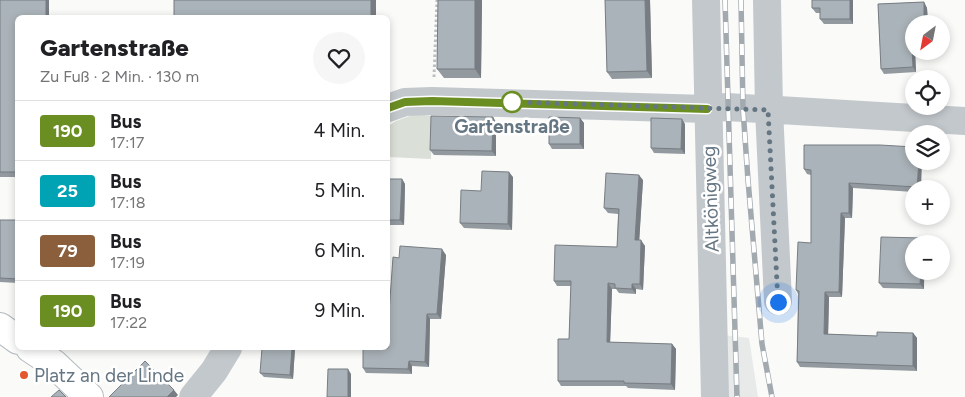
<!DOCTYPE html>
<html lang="de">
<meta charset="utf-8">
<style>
:root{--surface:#fff;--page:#f6f6f6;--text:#202124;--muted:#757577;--line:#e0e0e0}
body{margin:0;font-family:Figtree,sans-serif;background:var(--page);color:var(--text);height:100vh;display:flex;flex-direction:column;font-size:19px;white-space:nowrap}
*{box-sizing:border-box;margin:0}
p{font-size:16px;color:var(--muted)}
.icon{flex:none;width:28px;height:28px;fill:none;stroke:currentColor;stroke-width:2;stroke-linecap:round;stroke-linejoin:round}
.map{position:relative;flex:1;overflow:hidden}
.drawer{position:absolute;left:15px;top:15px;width:375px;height:335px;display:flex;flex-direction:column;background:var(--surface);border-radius:8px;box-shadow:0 2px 8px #0003}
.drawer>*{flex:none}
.badge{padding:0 10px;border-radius:4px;font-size:18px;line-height:32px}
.needle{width:32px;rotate:212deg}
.controls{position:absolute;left:905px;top:15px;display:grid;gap:10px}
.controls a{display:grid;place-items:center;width:45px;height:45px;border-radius:50%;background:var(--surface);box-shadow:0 2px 8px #0003;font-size:25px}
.you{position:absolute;width:25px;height:25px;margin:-12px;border:4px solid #fff;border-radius:50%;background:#1a73e8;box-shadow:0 0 0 8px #1a73e833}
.map>.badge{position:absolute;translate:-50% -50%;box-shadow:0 0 0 2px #fff}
.round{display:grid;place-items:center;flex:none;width:52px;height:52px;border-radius:26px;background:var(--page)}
.head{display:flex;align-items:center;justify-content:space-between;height:85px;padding:0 25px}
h1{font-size:24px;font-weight:800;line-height:38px}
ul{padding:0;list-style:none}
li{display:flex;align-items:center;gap:15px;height:60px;padding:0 25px;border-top:1px solid var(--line)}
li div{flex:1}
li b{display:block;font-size:19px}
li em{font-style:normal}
li .badge{min-width:55px;font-weight:700;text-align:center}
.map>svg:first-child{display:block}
.built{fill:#e8e9e9}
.green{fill:#dadfd7}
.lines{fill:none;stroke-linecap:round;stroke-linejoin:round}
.secondary-casing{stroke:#b3babf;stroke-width:30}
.path{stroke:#bbbfc2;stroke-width:3;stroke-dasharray:2.5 2.5;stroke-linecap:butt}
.street{stroke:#c3c8cc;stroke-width:28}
.secondary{stroke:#fff;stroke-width:28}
.rail-casing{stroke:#a2aab0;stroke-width:5.5}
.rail{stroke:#fff;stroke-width:4;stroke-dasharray:11;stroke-linecap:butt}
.wall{fill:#929a9f}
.shaded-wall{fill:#777d82}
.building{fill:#aab3b9;stroke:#777d82}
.line-casing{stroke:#fff;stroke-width:11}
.line{stroke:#6b8e23;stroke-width:8}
.walk{stroke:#657683;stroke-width:5;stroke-dasharray:0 9}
.stop-dot{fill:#fff;stroke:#6b8e23;stroke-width:2.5}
.poi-dot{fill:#e4572e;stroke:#fff;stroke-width:2}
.labels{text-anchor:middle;stroke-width:5;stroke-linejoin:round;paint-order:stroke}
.stop-label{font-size:19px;font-weight:bold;fill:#657683;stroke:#fff}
.street-label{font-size:19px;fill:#657683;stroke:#fff}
.poi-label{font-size:19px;fill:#657683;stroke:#fff;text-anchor:start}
</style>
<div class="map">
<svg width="965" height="397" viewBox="0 0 965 397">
<rect width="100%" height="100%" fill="#fafaf8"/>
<path class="built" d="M723,335L749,338L758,397H725Z"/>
<path class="green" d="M415,114L432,116L431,159L388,157V126L396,121Z"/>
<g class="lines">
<g class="secondary-casing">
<path id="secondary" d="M0,327L18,340
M30,348L54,364L89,397"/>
</g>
<path class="path" d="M434,77L437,0"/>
<path class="street" d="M706,0L715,397
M767,0L769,110L778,301
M388,108L405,102L432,101L707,109L727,107L965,121
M193,397L214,371L228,348"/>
<use href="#secondary" class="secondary"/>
<g class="rail-casing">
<path id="rail" d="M725,0L737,397
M741,0L743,109L748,180L762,344L772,397"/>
</g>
<use href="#rail" class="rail"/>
</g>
<path class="wall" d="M0,0L18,18V177H0Z
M438,0H482L481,78H444L437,69Z
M605,0H650L652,78L612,79L607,72Z
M812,0H853V24H824L820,19V13H816L812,8Z
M924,2L927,8L928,24H914V51H915L916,72L884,74L881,69L878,4Z
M580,118L584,123V149H552L549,144Z
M496,122V156L434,155L430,150Z
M685,124V154L654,153L651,148Z
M880,145L921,189H914V192L853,188L852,218H845L842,297H829L828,334L877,336L913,333L917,338V371L800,367L797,362L798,294L796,290L811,243V175L807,174L804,169Z
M513,177L512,230L464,228L460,223L481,191Z
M388,179H402L405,184L404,225H388Z
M643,180L639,240L645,246L643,290L636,289V294L619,293L616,289H612L610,342L672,344L676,349L675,390L628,388L626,386H561L558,381L569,339L571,286H557L554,281L617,247L618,214L608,213L604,208Z
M0,220H18V283L0,282Z
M925,243L924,289L883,288L879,283Z
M446,255L441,319H430L429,367L412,366V374L366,373L363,368L388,348L399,258Z
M295,348L293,379L264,377L260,373Z"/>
<path class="shaded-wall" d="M46,0H49V18H46Z
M371,0H376V18H371Z
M475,0H482L481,78L475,69Z
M645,0H650L652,78L647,71Z
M850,0H853V24L850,19Z
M924,2L927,8L928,24H924Z
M911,31L914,35V51H915L916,72L913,67Z
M493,117L496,122V156L492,151Z
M580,118L584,123V149L580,144Z
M682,119L685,124V154L681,149Z
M919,161H922L921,189H918L917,187Z
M509,172L513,177L512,230L508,224Z
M639,175L643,180L639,245L635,240Z
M402,179L405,184L404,225L400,220Z
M849,183L853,188L852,218L849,213Z
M841,213L845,218L842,297L839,292Z
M921,238L925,243V244H921Z
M641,240L645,246L643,290L640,284Z
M442,249L446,255L441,319L437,314Z
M921,271H924V289L920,284Z
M608,283L612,289L610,347L607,342Z
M632,284L636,289V294L632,289Z
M825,292L829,297L828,339L824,334Z
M427,314L430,319L429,367L425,362Z
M913,333L917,338V371L913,366Z
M672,344L676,349L675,390L671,384Z
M292,348H295L293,379L290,375Z
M409,361L412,366V374L408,369Z
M348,369L351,374V397H348Z
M174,390L178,395L176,397H167Z"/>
<path class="building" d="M0,0H46V18H18V172H0Z
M174,0H371V18H174Z
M438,0H475V69H437Z
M605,0H645L647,71L607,72Z
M812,0H850V19H820V8H812Z
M924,2V24H914V31H911L913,67L881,69L878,4Z
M431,116L493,117L492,151L430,150Z
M549,117L580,118V144H549Z
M651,118L682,119L681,149L651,148Z
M804,145H880L914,147V161H919L917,187L849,183V213H841L839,292H825L824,334L877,336V332L913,333V366L797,362L799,291L796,290L798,242L811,243V170L804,169Z
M482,171L509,172L508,224L460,223L461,190L481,191Z
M606,173L639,175L635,240H641L640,284H632V289L615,288V284L608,283L607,342L672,344L671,384L624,383V381H558V339H569L571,281H554L555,245L617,247L619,209L604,208Z
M388,179H402L400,220H388Z
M0,220H18V279L0,278Z
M881,237L921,238V244H914V271H921L920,284L879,283Z
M400,246L442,249L437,314H427L425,362L409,361L408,369L363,368V348H388V327L393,257L399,258Z
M262,348H292L290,375L260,373Z
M145,361L174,390L167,397H109Z
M328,369H348V397H327Z
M59,390L66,397H51Z"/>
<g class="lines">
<g class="line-casing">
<path id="line" d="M388,108L405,102L432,101L707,109"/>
</g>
<use href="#line" class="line"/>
<path class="walk" d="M512,102L768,110L778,302"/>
</g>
<circle class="stop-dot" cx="512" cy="102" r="10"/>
<circle class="poi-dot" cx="24" cy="375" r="5"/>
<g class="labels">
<g class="stop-label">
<text x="512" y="133">Gartenstraße</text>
</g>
<g class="street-label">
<text transform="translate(710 199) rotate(-92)" y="7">Altkönigweg</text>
</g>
<g class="poi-label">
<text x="34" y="382">Platz an der Linde</text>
</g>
</g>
</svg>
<div class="controls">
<a><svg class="needle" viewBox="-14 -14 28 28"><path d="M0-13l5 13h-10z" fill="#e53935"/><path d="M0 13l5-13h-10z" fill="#757577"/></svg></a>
<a><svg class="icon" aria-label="locate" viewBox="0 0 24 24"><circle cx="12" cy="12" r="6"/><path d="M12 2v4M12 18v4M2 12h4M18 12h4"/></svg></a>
<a><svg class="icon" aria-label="layers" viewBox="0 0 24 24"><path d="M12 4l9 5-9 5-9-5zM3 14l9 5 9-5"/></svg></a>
<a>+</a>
<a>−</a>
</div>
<div class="you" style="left:778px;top:302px"></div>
<section class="drawer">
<div class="head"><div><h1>Gartenstraße</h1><p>Zu Fuß · 2 Min. · 130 m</p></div><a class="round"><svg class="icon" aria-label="heart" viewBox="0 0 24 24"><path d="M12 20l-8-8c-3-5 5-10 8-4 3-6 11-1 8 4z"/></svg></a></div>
<ul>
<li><span class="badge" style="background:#6b8e23;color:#fff">190</span><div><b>Bus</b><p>17:17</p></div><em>4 Min.</em></li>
<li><span class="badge" style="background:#00a3b4;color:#fff">25</span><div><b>Bus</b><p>17:18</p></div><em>5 Min.</em></li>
<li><span class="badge" style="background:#8b5e3c;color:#fff">79</span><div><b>Bus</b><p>17:19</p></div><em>6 Min.</em></li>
<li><span class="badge" style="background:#6b8e23;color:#fff">190</span><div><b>Bus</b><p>17:22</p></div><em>9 Min.</em></li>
</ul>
</section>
</div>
